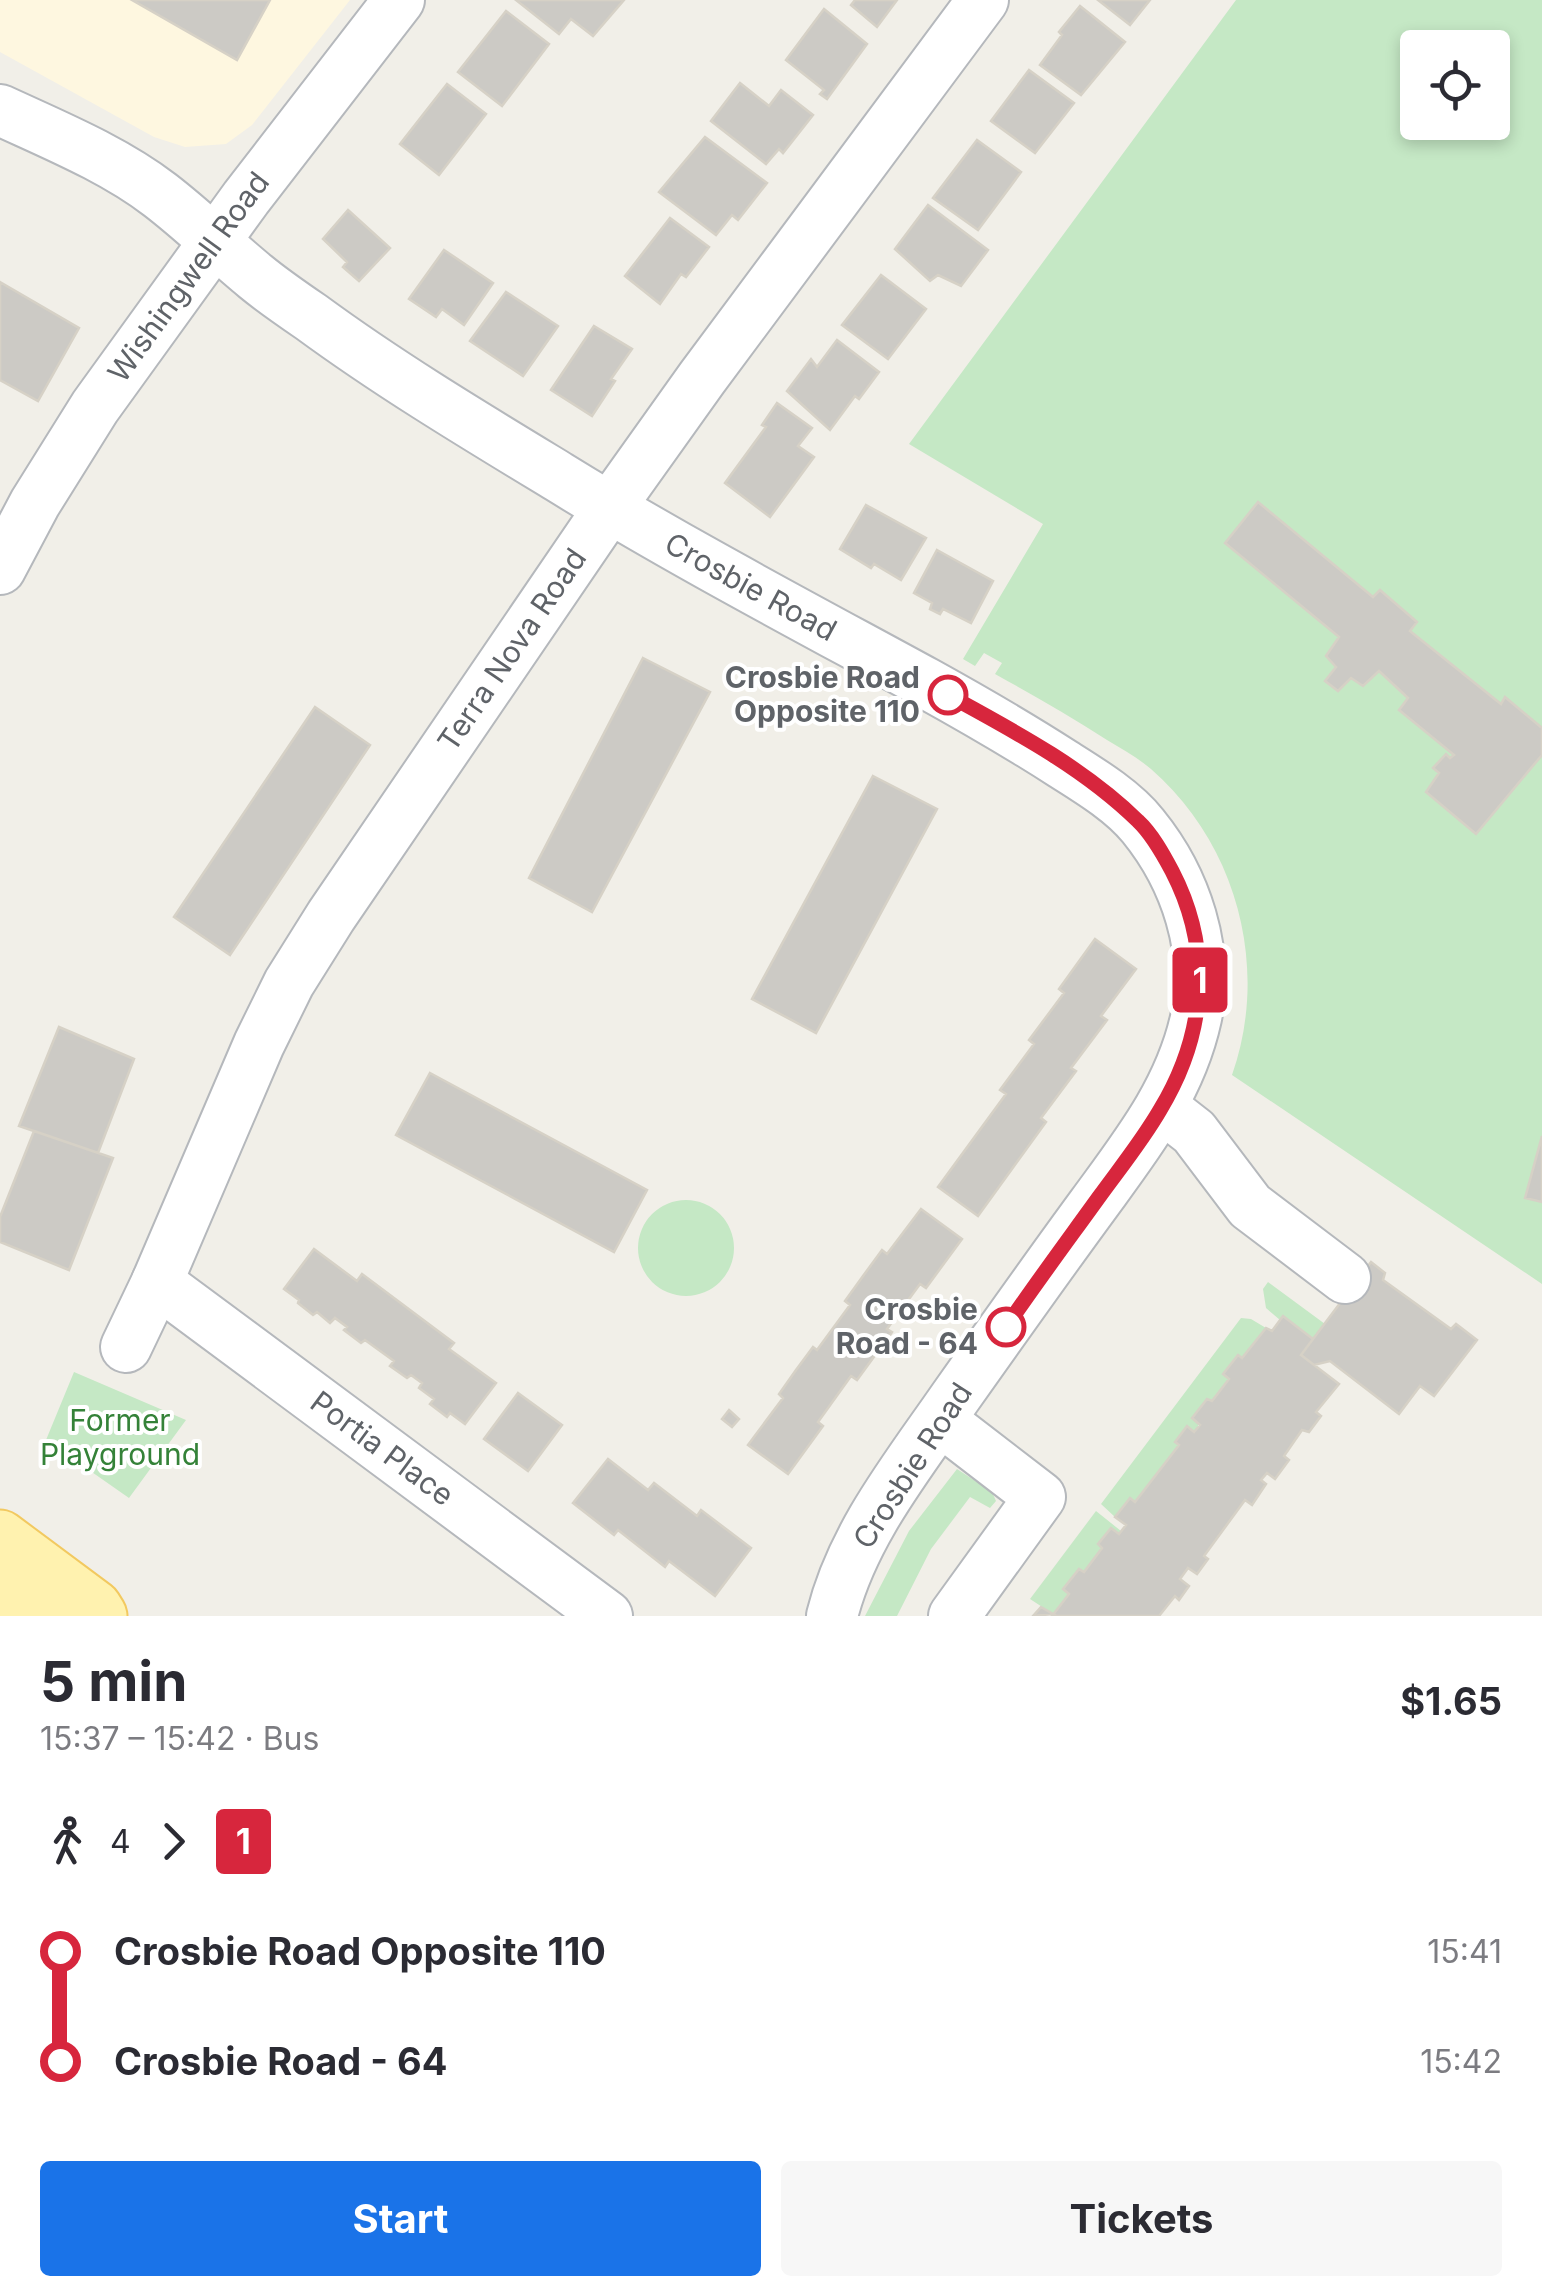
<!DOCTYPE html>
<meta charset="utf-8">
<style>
:root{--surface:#fff;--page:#f7f7f7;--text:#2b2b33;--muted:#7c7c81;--accent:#1a73e8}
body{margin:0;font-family:Inter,sans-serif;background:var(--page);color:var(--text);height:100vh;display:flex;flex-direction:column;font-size:38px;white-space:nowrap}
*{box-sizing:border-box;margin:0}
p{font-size:32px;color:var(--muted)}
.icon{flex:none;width:55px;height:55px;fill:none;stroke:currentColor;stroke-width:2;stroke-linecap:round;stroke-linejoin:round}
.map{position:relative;height:1616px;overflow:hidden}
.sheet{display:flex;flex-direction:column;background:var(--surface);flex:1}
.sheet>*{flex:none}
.badge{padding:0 20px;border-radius:8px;font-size:35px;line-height:65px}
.controls{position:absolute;left:1400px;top:30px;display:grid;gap:20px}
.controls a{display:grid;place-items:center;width:110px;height:110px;border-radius:10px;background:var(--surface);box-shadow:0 5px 15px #0003;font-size:50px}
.map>.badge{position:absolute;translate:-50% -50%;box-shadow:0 0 0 5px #fff}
.legs{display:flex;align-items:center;gap:15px;height:110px;padding:0 40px;font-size:32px}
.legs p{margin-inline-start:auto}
.summary{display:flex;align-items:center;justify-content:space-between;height:170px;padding:0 40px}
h1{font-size:55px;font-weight:700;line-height:75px}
.action{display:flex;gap:20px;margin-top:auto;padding:20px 40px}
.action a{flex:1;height:115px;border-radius:10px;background:var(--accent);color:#fff;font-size:40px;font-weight:700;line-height:115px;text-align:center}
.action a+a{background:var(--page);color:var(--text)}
ul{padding:0 40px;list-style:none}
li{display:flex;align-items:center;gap:35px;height:110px;font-size:38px}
li i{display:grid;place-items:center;width:15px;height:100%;margin:0 12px;background:currentColor}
li i::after{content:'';width:25px;height:25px;margin:-12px;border:8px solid;border-radius:50%;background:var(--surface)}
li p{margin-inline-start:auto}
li:first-child i{background:linear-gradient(#0000 50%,currentColor 0)}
li:last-child i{background:linear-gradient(currentColor 50%,#0000 0)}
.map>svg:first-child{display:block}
.commercial{fill:#fef7e0}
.green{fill:#c5e8c5;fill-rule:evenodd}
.building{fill:#cccac5;stroke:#d6d1c6;stroke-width:2.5}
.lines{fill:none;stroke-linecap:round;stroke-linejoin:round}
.minor-casing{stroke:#b5b8bc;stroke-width:54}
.major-casing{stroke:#f2c960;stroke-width:59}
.minor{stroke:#fff;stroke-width:50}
.major{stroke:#fff2af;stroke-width:55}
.line-1-casing{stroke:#fff;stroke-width:22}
.line-1{stroke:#d7263d;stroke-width:15}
.stop-1-dot{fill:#fff;stroke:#d7263d;stroke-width:5}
.labels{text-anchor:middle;stroke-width:8;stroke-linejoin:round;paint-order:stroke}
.street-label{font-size:30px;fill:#5f6368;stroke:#fff}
.stop-label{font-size:30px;font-weight:bold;fill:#5f6368;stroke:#fff;text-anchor:end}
.park-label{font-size:30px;fill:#348238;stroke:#fff}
</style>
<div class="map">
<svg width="1542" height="1616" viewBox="0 0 1542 1616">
<rect width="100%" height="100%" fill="#f1efe8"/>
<path class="commercial" d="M0,0H350L252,125L226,144L185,147L154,137L0,52Z"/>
<path class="green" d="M1236,0H1542V1284L1232,1075C1270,967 1237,844 1151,769C1138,758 1122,749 1107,740C1070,716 1033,695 995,674L1002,663L984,653L975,666L963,659L1043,524L909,444ZM1418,48H1492V122H1418Z
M638 1248a48 48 0 1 1 96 0a48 48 0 1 1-96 0Z
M1268,1282L1325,1324L1313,1339L1284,1317L1280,1320L1266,1308L1263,1289Z
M1241,1318L1251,1319L1266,1328L1242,1358L1237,1355L1223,1373L1229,1379L1194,1432L1187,1427L1175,1441L1179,1445L1135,1502L1130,1498L1115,1517L1101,1504Z
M74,1372L186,1420L129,1498L46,1440Z
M957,1469L992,1492L996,1501L990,1508L970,1497L931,1549L897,1616H865L909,1531Z
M1096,1511L1121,1531L1102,1548L1084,1572L1079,1569L1069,1594L1053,1614L1030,1599Z"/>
<path class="building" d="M132,0H270L237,60Z
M516,0H624L593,36L571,19L559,34Z
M855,0H897L877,27L851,5Z
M1098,0H1150L1130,25Z
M1080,6L1125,42L1081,95L1040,65L1062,35L1059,32Z
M824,9L867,44L827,99L820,94L824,90L786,60Z
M506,11L549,44L502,106L458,72Z
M1029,70L1074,103L1035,153L991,121Z
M740,83L769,106L781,90L813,115L783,153L779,149L766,164L711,121Z
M447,84L486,114L439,175L400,144Z
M705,137L767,183L738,220L732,215L716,235L659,192Z
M977,140L1021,172L978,230L933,198Z
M928,205L988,250L961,286L938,275L930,281L895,249Z
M348,210L390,248L359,281L343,267L347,262L323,239Z
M670,218L709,247L686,277L681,274L660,304L625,276Z
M444,250L493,283L464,325L442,309L436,317L409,299Z
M881,275L926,309L888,359L842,325Z
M0,282L79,328L38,401L0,380Z
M506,292L558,326L523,376L470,341Z
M594,326L632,349L611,379L615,381L592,416L551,390Z
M837,340L879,372L859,399L855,396L830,430L787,391L811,359L817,367Z
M777,403L812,428L798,446L814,457L770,517L725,483L766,427L762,425Z
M1258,502L1373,597L1380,590L1417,622L1410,631L1501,704L1505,697L1542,728V755L1476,834L1426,792L1439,773L1433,768L1446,754L1450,758L1454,755L1399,710L1408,698L1379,671L1363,686L1351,678L1338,691L1325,681L1336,667L1326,656L1339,637L1225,543Z
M866,505L926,538L901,580L874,564L871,568L840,549Z
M937,550L993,581L971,623L943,609L940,614L930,609L932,603L914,593Z
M643,658L710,692L592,912L529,878Z
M315,707L370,745L230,955L174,917Z
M873,776L937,809L816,1033L752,999Z
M1095,939L1136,969L1101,1016L1107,1020L1071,1068L1076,1071L1041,1118L1046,1122L978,1216L938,1187L1006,1094L1000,1090L1034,1044L1029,1040L1064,993L1059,989Z
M59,1027L134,1059L98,1153L19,1126Z
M430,1073L647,1190L614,1252L396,1135Z
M34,1131L113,1158L69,1270L0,1242V1217Z
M1542,1136V1202L1525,1198Z
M921,1209L962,1239L926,1288L920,1284L887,1329L892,1332L857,1380L851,1376L818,1422L823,1426L788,1474L748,1445L783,1398L779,1394L796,1370L813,1347L817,1350L850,1305L845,1301L863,1276L882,1250L887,1254Z
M314,1249L357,1281L362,1274L454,1343L449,1349L496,1383L465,1424L450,1413L447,1417L430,1404L434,1399L419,1388L422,1383L411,1375L407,1378L390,1366L394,1361L365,1340L361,1343L344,1330L347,1327L335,1318L330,1323L317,1312L313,1315L298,1303L299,1300L284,1289Z
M1371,1262L1385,1273L1383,1280L1451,1329L1456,1324L1477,1340L1434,1396L1420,1386L1399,1414L1330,1361L1314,1365L1301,1355Z
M1283,1316L1313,1339L1301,1355L1339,1384L1316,1412L1321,1416L1309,1432L1302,1430L1284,1456L1289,1460L1275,1479L1267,1473L1261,1480L1266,1484L1252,1505L1245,1500L1204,1556L1208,1559L1197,1574L1188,1568L1180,1579L1189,1586L1179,1600L1175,1596L1159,1616H1052L1069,1594L1063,1589L1079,1569L1084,1572L1102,1548L1098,1544L1111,1528L1119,1534L1126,1525L1115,1517L1130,1498L1135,1502L1179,1445L1175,1442L1187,1426L1194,1432L1200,1425L1192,1418L1207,1399L1212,1401L1229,1379L1223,1374L1238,1355L1242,1358L1266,1328L1272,1331Z
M518,1393L562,1425L528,1471L484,1439Z
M729,1410L739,1419L732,1427L722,1419Z
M608,1459L648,1490L654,1483L697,1516L701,1510L751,1548L715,1596L669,1561L665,1567L618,1530L614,1535L573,1503Z
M1041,1607L1053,1614L1033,1616Z"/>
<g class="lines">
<g class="minor-casing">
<g id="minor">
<path id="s1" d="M0,110C54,135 113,159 160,195C194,221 223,250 256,277C273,291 292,304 311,317C390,375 475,426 559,477C679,551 803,616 926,683C973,709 1018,735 1063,764C1090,781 1123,801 1143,826C1186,879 1210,951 1196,1018C1180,1091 1136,1146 1093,1205C1046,1269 1000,1334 954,1399C907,1467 852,1535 832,1616"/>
<path id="s2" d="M0,569L35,503L95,407L246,198L399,0"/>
<path d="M1162,1107L1194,1132L1250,1206L1345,1278"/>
<path id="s3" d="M157,1282L607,1616"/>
<path id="s4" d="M126,1347L157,1282L259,1044L289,983L331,916L610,507L702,378L983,0"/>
<path d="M940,1420L1040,1497L954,1616"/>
</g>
</g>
<g class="major-casing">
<path id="major" d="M0,1538L94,1608L99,1616
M0,1590L39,1616"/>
</g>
<use href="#minor" class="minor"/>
<use href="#major" class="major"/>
</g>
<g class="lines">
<g class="line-1-casing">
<path id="line-1" d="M948,695C1014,731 1084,768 1138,821C1152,834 1163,854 1172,871C1213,950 1206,1034 1160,1110C1142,1141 1120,1168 1099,1197C1068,1240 1036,1283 1006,1327"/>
</g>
<use href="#line-1" class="line-1"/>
</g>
<g class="stop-1-dot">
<circle cx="948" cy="695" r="18"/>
<circle cx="1006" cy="1327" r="18"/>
</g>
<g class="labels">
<g class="street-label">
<text dy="10" stroke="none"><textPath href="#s2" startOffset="348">Wishingwell Road</textPath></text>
<text dy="10" stroke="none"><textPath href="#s1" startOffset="892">Crosbie Road</textPath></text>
<text dy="10" stroke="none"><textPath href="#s4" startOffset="800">Terra Nova Road</textPath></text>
<text dy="10" stroke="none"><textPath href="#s3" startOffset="280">Portia Place</textPath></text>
<text transform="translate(913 1466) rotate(-57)" y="10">Crosbie Road</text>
</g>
<g class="stop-label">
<text x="920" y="688">Crosbie Road<tspan x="920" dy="34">Opposite 110</tspan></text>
<text x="978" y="1320">Crosbie<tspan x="978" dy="34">Road - 64</tspan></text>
</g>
<g class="park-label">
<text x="120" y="1431">Former<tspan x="120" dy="34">Playground</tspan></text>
</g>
</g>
</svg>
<div class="controls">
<a><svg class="icon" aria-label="locate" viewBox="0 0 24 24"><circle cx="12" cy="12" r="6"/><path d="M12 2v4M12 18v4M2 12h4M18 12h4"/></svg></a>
</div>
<b class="badge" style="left:1200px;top:980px;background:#d7263d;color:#fff">1</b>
</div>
<section class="sheet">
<div class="summary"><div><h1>5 min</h1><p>15:37 – 15:42 · Bus</p></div><b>$1.65</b></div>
<div class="legs"><svg class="icon" aria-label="walk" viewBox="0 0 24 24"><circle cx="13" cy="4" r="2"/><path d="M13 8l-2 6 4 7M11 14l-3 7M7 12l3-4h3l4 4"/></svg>4<svg class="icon" aria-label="forward" viewBox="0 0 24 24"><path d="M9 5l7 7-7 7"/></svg><b class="badge" style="background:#d7263d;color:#fff">1</b></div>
<ul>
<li><i style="color:#d7263d"></i><b>Crosbie Road Opposite 110</b><p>15:41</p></li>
<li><i style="color:#d7263d"></i><b>Crosbie Road - 64</b><p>15:42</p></li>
</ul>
<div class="action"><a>Start</a><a>Tickets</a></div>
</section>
